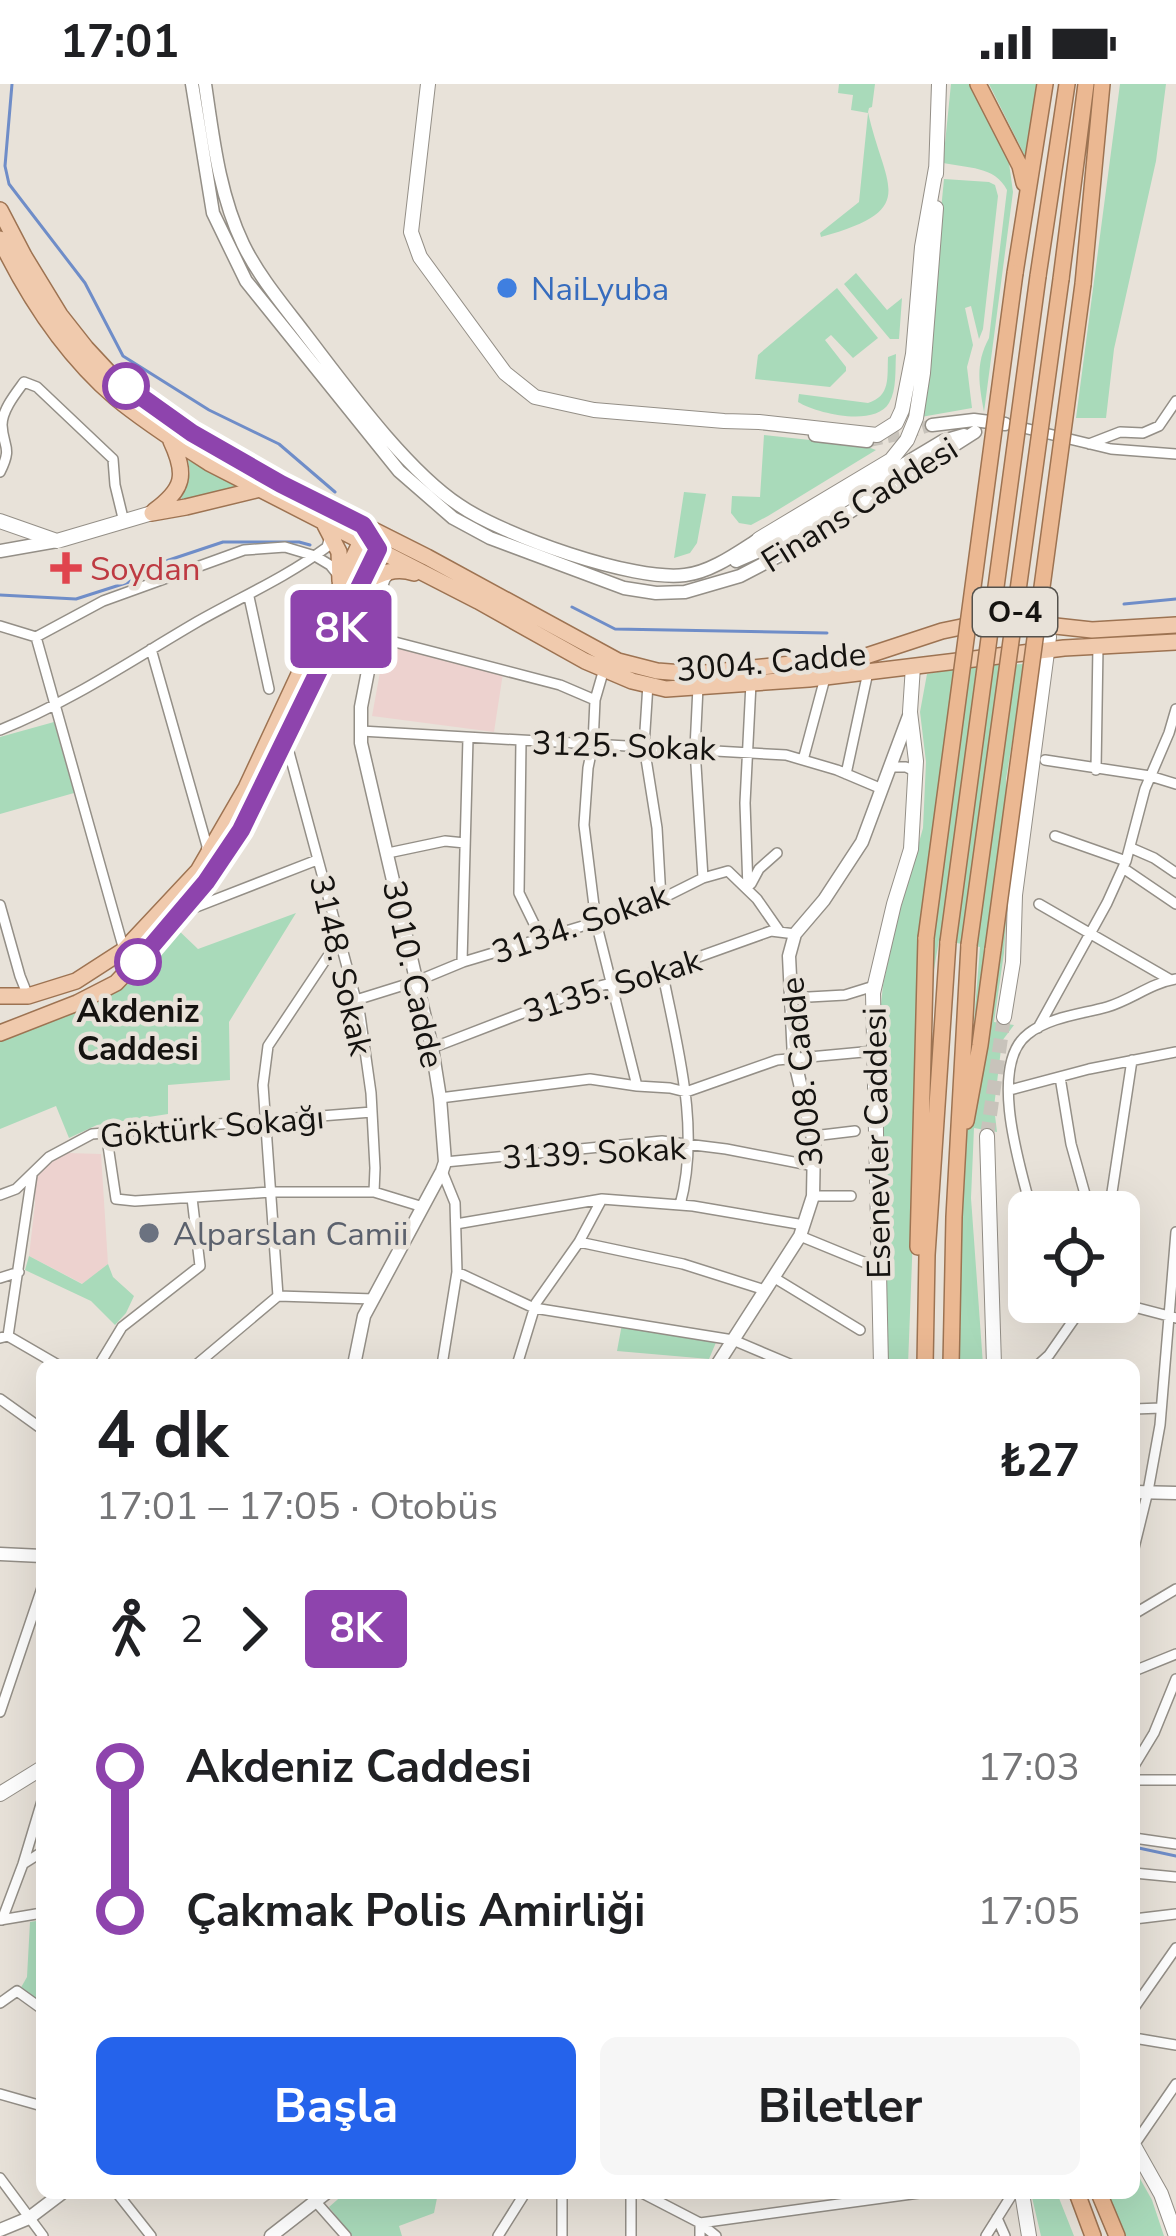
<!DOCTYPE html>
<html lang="tr">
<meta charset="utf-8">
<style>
:root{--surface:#fff;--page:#f6f6f6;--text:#202124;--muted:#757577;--accent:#2563eb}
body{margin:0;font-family:"Nunito Sans",sans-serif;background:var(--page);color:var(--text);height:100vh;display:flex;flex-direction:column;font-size:45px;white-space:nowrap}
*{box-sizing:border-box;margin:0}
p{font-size:39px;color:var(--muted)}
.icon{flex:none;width:66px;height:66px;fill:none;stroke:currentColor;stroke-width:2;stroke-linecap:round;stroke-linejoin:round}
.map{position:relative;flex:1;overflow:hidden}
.sheet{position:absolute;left:36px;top:1275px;width:1104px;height:840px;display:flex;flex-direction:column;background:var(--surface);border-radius:18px;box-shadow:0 12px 48px #0002}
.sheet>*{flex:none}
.badge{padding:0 24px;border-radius:9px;font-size:42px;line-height:78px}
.buttons{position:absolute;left:1008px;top:1107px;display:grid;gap:24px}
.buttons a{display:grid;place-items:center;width:132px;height:132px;border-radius:18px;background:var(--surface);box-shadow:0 12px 48px #0002;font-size:60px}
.map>.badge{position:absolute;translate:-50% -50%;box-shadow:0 0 0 6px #fff}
.legs{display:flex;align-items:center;gap:18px;height:132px;padding:0 60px;font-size:39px}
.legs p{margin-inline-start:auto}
.overview{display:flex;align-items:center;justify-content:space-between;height:204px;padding:0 60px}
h1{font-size:66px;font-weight:700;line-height:90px}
.button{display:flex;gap:24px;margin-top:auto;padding:24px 60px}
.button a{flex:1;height:138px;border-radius:18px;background:var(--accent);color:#fff;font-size:48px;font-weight:700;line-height:138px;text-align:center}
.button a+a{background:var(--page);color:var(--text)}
ul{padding:0 60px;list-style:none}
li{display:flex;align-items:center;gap:42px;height:144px;font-size:45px}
li i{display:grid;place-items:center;width:18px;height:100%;margin:0 15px;background:currentColor}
li i::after{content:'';width:30px;height:30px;margin:-15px;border:9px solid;border-radius:50%;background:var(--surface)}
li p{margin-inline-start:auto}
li:first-child i{background:linear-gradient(#0000 50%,currentColor 0)}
li:last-child i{background:linear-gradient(currentColor 50%,#0000 0)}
.status{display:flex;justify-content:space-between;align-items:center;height:84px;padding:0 60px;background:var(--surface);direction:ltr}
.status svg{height:33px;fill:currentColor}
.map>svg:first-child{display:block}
.education{fill:#edd2cf}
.green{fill:#a9daba}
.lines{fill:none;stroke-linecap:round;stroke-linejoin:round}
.stream{stroke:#6f8dc8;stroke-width:3}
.tertiary-tunnel{stroke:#c8c3bb;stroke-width:12;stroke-dasharray:12 6;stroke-linecap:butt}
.secondary-tunnel{stroke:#c8c3bb;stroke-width:14;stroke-dasharray:14 7;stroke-linecap:butt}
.minor-casing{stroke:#948f87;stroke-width:12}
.tertiary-casing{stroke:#948f87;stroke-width:15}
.secondary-casing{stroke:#948f87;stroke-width:16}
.primary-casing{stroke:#9d7352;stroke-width:18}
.trunk-casing{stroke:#9d7352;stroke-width:18}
.minor{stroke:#fff;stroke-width:9}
.tertiary{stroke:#fff;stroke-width:12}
.secondary{stroke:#fff;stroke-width:14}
.primary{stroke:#f0caad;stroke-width:15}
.trunk{stroke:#ebb892;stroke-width:15}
.trunk-bridge-casing{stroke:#9d7352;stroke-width:18;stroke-linecap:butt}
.trunk-bridge{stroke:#ebb892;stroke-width:15}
.line-1-casing{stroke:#fff;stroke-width:27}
.line-1{stroke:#8e44ad;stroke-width:18}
.shop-dot{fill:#3f7fe0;stroke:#e8e2d9;stroke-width:4.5}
.stop-1-dot{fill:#fff;stroke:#8e44ad;stroke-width:6}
.health-dot{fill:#e0444e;stroke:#e8e2d9;stroke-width:4.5}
.worship-dot{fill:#6b7280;stroke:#e8e2d9;stroke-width:4.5}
.labels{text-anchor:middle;stroke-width:9;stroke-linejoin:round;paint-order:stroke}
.shield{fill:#e8e2d9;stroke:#54514c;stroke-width:3}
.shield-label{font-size:30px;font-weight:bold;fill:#151310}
.shop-label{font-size:33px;fill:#366cbe;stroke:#e8e2d9;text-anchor:start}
.street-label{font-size:33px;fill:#151310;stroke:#e8e2d9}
.health-label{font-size:33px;fill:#be3a42;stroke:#e8e2d9;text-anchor:start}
.stop-label{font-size:33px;font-weight:bold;fill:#151310;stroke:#e8e2d9}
.worship-label{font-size:33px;fill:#5b616d;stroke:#e8e2d9;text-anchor:start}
</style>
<div class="status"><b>17:01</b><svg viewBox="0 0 49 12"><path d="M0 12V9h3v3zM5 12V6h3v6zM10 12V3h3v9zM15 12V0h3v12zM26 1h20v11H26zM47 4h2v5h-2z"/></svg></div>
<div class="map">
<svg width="1176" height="2152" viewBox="0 0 1176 2152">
<rect width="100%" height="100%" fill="#e8e2d9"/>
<path class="education" d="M385,561L503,589L494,648L372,632Z
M68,1069L101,1070L108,1180L83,1200L29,1172L35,1120V1087Z"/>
<path class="green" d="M839,0H875L872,23L869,24L868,28C885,105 921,125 821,153L820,149L859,118L868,29L851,26L853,11L838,9Z
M951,0H970L1009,79L1013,108L984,328C979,300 975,280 989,254L1007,106C995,82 967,84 943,79Z
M989,0H1038L1025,72Z
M1120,0H1166L1156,77L1114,265L1106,334H1076Z
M944,95L989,98L995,101L998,112L983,245L979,255L971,222L965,224L973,261L967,283L972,324L921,333Z
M856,189L887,226L902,214L899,255H890L844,200Z
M837,204L878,254L853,274L831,251L825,256L846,283V287L830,303L755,295L758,271Z
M896,270C895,285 897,306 889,319C875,343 818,330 798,318L799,310L868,319C891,312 887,293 888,273Z
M764,351L865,362L876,366L768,432L751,441L739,439L731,429L732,412L760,413Z
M188,376L239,402L181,416L190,389Z
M684,408L706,410L697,459L690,469L674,474Z
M1025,580L1006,695L1007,819L1004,869L994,938L1014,941L1002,957L994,1023L997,1048L974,1044L971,1114L983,1281H958L962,1087L980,863L939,856L920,969L908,1281H886L887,1181L879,939L883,901L896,841L923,744L926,678L920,628L927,590L977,581Z
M54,638L74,709L0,730V653Z
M296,829L229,938L230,996L168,1001V1030L97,1041L69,1054L56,1022L0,1045V957L62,932L175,843L198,865Z
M29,1172L82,1200L108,1180L113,1193L134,1212L126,1229L115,1241L91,1217L25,1186Z
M622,1240L720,1249L709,1275L617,1267Z
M42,1836V1922L19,1907L27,1893L30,1838Z
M1134,2084L1152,2116L1164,2152H1126L1108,2109H1134Z
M345,2109H438L434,2129L399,2142L402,2152H352L329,2123Z
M1031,2109H1057L1074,2152H1041Z"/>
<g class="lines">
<path class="stream" d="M12,0L5,82L9,100L85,199L123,272L209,326L279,360L335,408
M0,511L76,515L129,498L160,479L223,458H299L310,461
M1124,520L1176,515
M572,523L615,545L827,549
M1134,1763L1176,1772"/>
<path class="tertiary-tunnel" d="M870,357L907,349L932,341"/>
<path class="secondary-tunnel" d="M987,1052L1004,933"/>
<g class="minor-casing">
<path id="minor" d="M1016,342L1111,365L1176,370
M1089,360L1120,348L1143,349L1159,342L1176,317
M0,388C13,362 3,364 2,341C2,326 16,309 24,298L37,303L113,375L115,401L124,438
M249,513L269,605
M0,542L36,553L103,517L244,466L285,463L315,472L330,481L338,491
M368,551L560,601L595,616
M36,553L124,866
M151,565L207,762L206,770
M604,585L595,616L593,660L588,684L584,741L596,838L637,1002
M648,600L644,662L657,744L661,815
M698,603L695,665L703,794
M0,646C70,618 132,576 197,538C241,513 285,494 327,463L330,452
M361,647L786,671L837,686L882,705
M286,657L360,931L371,1009L375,1084L374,1108
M521,657L519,809L542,856
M803,676L825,594
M1045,676L1150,692L1176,700
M891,683H906L916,688
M1096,686L1098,562
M846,690L868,588
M1055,752L1126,777
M1131,764L1154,774L1176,789
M388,769L445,757L465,759
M1123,784L1176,820
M751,800L759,785L777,769
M748,805L745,719L751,599
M1039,820L1169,895
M0,821L20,892L28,912
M186,827L317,776
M462,878L468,654
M662,886C677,963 701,1044 680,1121
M791,914L845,911L874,902
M356,916L417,897L463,878L596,838L657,817L703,794L728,787L757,815L780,848
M1038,944L1107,819L1126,777L1145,705L1169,649L1176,625
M432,964L580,907L662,886L771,847L795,850
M1060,993L1071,1060L1090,1128
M1010,1006L1089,985L1176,968
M440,1014L590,995L637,1002L670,1004L686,1008L777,976L874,967
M106,1048L116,1115L135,1117L271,1108H374L423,1123
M813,1052L855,1047
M445,1078L662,1057L726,1065L814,1082
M0,1111L16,1105L49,1073L92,1050L372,1028
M813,1112H851
M1032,1128C1021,1087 987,981 1028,950C1049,933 1082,930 1107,923C1131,916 1151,899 1176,895
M1109,1128L1132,976
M456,1140L602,1115L693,1122L804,1141
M800,1152L878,1184
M579,1158L683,1180L765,1206
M457,1188L534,1224L733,1256L792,1281
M773,1193L860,1246
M0,1194L19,1188
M1016,1195L1029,1182
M278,1212L263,1001L268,962L338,857
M278,1212L374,1215
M1115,1218L1176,1234
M8,1252L32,1091
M0,1254L8,1252L58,1281
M99,1281L122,1243L200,1182L192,1114
M196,1281L278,1212
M442,1281L457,1188L455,1119L442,1087
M517,1281L536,1219L579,1158L602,1115
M1038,1281L1049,1271L1086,1218
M0,1315L42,1345
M1134,1325L1161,1324
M1134,1464L1148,1407L1160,1341L1176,1148
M1134,1530L1176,1505
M1134,1587L1176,1570
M0,1628L42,1504
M1134,1682L1154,1649L1176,1595
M1134,1696H1176
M1134,1754L1176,1760
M23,1780L42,1768
M1134,1789L1176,1793
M1134,1835L1176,1830
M0,1836L42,1829
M2,1836L23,1780L42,1717
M0,1919L17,1907L42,1925
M1134,1924L1176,1864
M1134,1954L1176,1961
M0,2010L42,2022
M1134,2061L1176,2000
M0,2094L43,2152
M117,2109L151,2152
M642,2109L700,2139L716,2152
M316,2118L346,2152
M997,2134L1005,2152
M498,2152L525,2109
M562,2152V2109
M631,2152V2109
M700,2152V2139L919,2109
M986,2152L1013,2109"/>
</g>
<g class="tertiary-casing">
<path id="tertiary" d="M192,0L213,129L246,197L399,387L453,434L490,454L624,504L656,509L685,508L740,492L790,466L975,348
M205,0C213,54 219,110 243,160C259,193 284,222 306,251C346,303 405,385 459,421C502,451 634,498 685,491C711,488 737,469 759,455
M932,341L974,336L1005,340
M815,351L867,357
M0,467L57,457
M736,477L759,467L943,357L964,351
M354,1281L364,1232L442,1087L445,1078L440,1014L432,964L361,659V623L369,582V535L384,494L390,487
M717,1281L800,1152L813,1112L814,1059L794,974L789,872L795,850L824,816L862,758L910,629
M1134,1408L1176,1409
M0,1470L42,1472
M0,2146L29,2134L62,2109
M271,2152L326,2109"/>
</g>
<g class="secondary-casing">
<path id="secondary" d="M428,0L411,148L420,173L505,289L535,313L594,326L724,337L759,338L877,351L896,339L902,326L913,270L922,163L936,84
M936,90L939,0
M0,437L57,457L152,429
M759,455L891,376L907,356L916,334L923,289L936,124
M1004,933L1013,878L1015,811L1049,553L1045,543
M987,1052L994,1281
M881,1281L873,909L894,820L911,765L916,677L910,628L913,582
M0,1710L42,1684
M1134,2062L1161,2110L1176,2152
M1022,2109L1029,2152"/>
</g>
<g class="primary-casing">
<path id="primary" d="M0,126L24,172L60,231L86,264L113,293L162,329L282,400L427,473L618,577L657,587L696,590L866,572L942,547L971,541L1019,538L1092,546L1176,541
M0,155C28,213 67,272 116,314C145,338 178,359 209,379L478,517L585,577L632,597L666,605L809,595L1064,564L1176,558
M154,427C184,405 187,391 171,357
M152,429L186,423L260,405
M325,441L339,468L340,497
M365,498C381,489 396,483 414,489
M0,912H28L76,897L124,866L198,787L246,704L361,457L366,455
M0,949L77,919L116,899L174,838L205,798L241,747L365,498L378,465L374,459"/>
</g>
<g class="trunk-casing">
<path id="trunk" d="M978,0L1020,82L1024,99
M1015,189L1045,0
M1038,192L1067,0
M1061,195L1086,0
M1083,200L1102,0
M966,1037L980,961L993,865
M918,1163L926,854
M925,1281L927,1171L948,858
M951,1281L954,1133L969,861
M1077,2109L1093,2152
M1099,2109L1117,2152"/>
</g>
<use href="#minor" class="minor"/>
<use href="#tertiary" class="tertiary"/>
<use href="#secondary" class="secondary"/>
<use href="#primary" class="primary"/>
<use href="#trunk" class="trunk"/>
<g class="trunk-bridge-casing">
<path id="trunk-bridge" d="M926,854L1015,189
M948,858L1038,192
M969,861L1061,195
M993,865L1083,200"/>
</g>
<use href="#trunk-bridge" class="trunk-bridge"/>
</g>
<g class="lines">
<g class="line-1-casing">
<path id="line-1" d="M126,302L192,349L281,400L363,441L378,465L241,746L206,798L138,878"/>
</g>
<use href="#line-1" class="line-1"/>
</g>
<circle class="shop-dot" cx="507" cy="204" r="12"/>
<g class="stop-1-dot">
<circle cx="126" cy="302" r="21"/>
<circle cx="138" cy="878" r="21"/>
</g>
<path class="health-dot" d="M60 466h12v12h12v12h-12v12h-12v-12h-12v-12h12z"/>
<circle class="worship-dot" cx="149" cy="1149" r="12"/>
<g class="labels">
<rect class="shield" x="973" y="504" width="84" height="48" rx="9"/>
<g class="shield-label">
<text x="1015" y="538">O-4</text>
</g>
<g class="shop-label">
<text x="531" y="216">NaiLyuba</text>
</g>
<g class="street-label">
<text transform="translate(859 420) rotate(-32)" y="12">Finans Caddesi</text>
<text transform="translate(771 577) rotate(-5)" y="12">3004. Cadde</text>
<text transform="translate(624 661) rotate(2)" y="12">3125. Sokak</text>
<text transform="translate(580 839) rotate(-19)" y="12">3134. Sokak</text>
<text transform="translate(342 881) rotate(77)" y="12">3148. Sokak</text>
<text transform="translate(414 890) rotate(78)" y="12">3010. Cadde</text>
<text transform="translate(612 901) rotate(-17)" y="12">3135. Sokak</text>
<text transform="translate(801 988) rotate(-96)" y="12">3008. Cadde</text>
<text transform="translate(212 1042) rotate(-5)" y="12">Göktürk Sokağı</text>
<text transform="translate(876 1059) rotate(-91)" y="12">Esenevler Caddesi</text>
<text transform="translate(594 1068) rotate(-3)" y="12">3139. Sokak</text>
</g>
<g class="health-label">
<text x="90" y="496">Soydan</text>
</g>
<g class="stop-label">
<text x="138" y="938">Akdeniz<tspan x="138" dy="38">Caddesi</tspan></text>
</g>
<g class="worship-label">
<text x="173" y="1161">Alparslan Camii</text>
</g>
</g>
</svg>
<div class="buttons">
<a><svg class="icon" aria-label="locate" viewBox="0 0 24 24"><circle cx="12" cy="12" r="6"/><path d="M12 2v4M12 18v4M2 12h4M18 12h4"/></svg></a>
</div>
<b class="badge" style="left:341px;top:545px;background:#8e44ad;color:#fff">8K</b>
<section class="sheet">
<div class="overview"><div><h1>4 dk</h1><p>17:01 – 17:05 · Otobüs</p></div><b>₺27</b></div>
<div class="legs"><svg class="icon" aria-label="walk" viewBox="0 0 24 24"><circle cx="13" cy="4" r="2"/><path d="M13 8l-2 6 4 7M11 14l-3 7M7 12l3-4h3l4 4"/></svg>2<svg class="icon" aria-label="forward" viewBox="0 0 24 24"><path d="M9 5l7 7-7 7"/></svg><b class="badge" style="background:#8e44ad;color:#fff">8K</b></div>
<ul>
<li><i style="color:#8e44ad"></i><b>Akdeniz Caddesi</b><p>17:03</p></li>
<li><i style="color:#8e44ad"></i><b>Çakmak Polis Amirliği</b><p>17:05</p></li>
</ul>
<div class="button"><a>Başla</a><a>Biletler</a></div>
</section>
</div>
